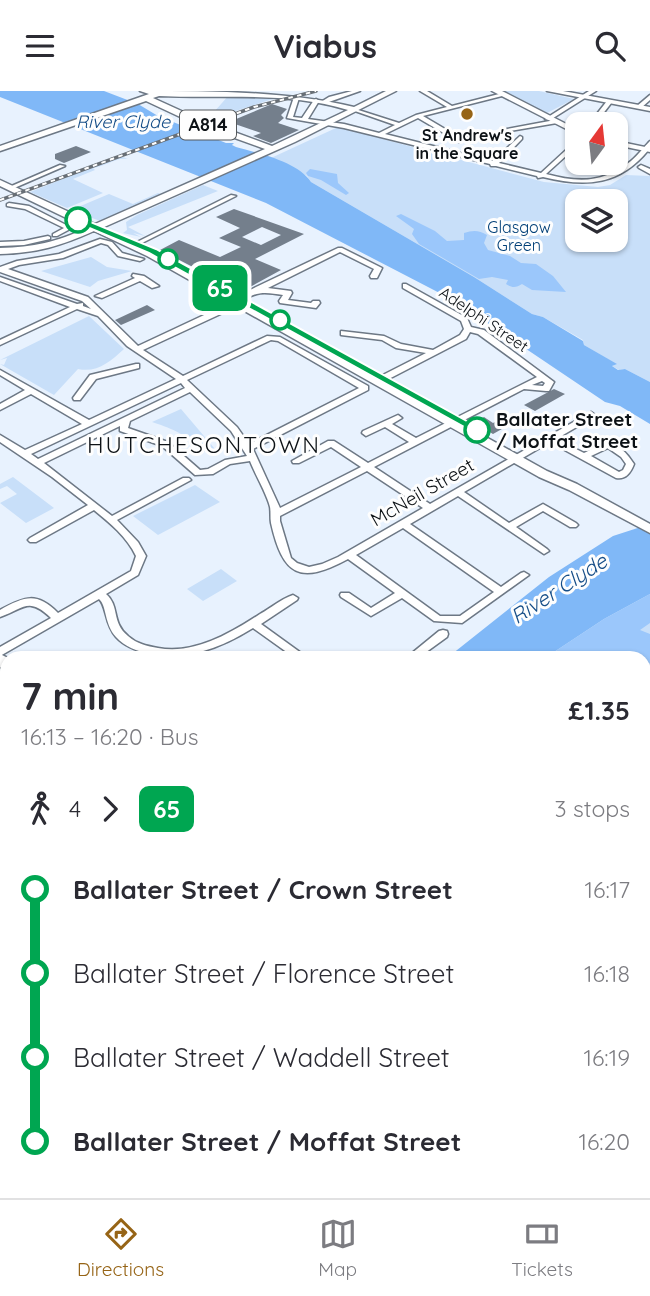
<!DOCTYPE html>
<meta charset="utf-8">
<style>
:root{--surface:#fff;--page:#f7f7f7;--text:#2b2b33;--muted:#7c7c81;--line:#e1e1e2;--accent:#966416}
body{margin:0;font-family:Quicksand,sans-serif;background:var(--page);color:var(--text);height:100vh;display:flex;flex-direction:column;font-size:26px;white-space:nowrap}
*{box-sizing:border-box;margin:0}
p{font-size:23px;color:var(--muted)}
.icon{flex:none;width:38px;height:38px;fill:none;stroke:currentColor;stroke-width:2;stroke-linecap:round;stroke-linejoin:round}
.map{position:relative;flex:1;overflow:hidden}
.side{position:absolute;left:0px;top:560px;width:651px;height:548px;display:flex;flex-direction:column;background:var(--surface);border-radius:21px 21px 0 0;box-shadow:0 2px 5px #0004}
.side>*{flex:none}
.badge{padding:0 14px;border-radius:10px;font-size:24px;line-height:46px}
.needle{width:46px;rotate:15deg}
.buttons{position:absolute;left:565px;top:21px;display:grid;gap:14px}
.buttons a{display:grid;place-items:center;width:63px;height:63px;border-radius:14px;background:var(--surface);box-shadow:0 2px 5px #0004;font-size:35px}
.map>.badge{position:absolute;translate:-50% -50%;box-shadow:0 0 0 4px #fff}
.legs{display:flex;align-items:center;gap:10px;height:77px;padding:0 21px;font-size:23px}
.legs p{margin-inline-start:auto}
.overview{display:flex;align-items:center;justify-content:space-between;height:119px;padding:0 21px}
h1{font-size:38px;font-weight:800;line-height:52px}
ul{padding:0 21px;list-style:none}
li{display:flex;align-items:center;gap:24px;height:84px;font-size:26px}
li i{display:grid;place-items:center;width:10px;height:100%;margin:0 9px;background:currentColor}
li i::after{content:'';width:18px;height:18px;margin:-9px;border:5px solid;border-radius:50%;background:var(--surface)}
li p{margin-inline-start:auto}
li:first-child i{background:linear-gradient(#0000 50%,currentColor 0)}
li:last-child i{background:linear-gradient(currentColor 50%,#0000 0)}
header{display:flex;justify-content:space-between;align-items:center;height:91px;padding:0 21px;background:var(--surface);font-size:32px;font-weight:800}
.tab-bar{display:flex;justify-content:space-around;align-items:center;height:98px;border-top:2px solid var(--line);background:var(--surface);font-size:19px;color:var(--muted)}
.tab-bar a{display:grid;justify-items:center;gap:4px}
.tab-bar .active{color:var(--accent)}
.map>svg:first-child{display:block}
.green{fill:#c8dff9;fill-rule:evenodd}
.forest{fill:#9bc7fb}
.water{fill:#80b8f7}
.building{fill:#747f8c;fill-rule:evenodd}
.lines{fill:none;stroke-linecap:round;stroke-linejoin:round}
.minor-casing{stroke:#6d7885;stroke-width:3}
.major-casing{stroke:#6d7885;stroke-width:3}
.minor{fill:#fff;fill-rule:evenodd}
.major{fill:#fff;fill-rule:evenodd}
.rail-casing{stroke:#686f76;stroke-width:3.5}
.rail{stroke:#fefefe;stroke-width:2;stroke-dasharray:4.5;stroke-linecap:butt}
.line-1{fill:#00a651;stroke:#fff;stroke-width:2}
.poi-dot{fill:#966416;stroke:#fefefe;stroke-width:2.5}
.stop-1-dot{fill:#fff;stroke:#00a651;stroke-width:3.5}
.labels{text-anchor:middle;stroke-width:6;stroke-linejoin:round;paint-order:stroke}
.far-poi-label{font-size:16px;font-weight:bold;fill:#0d1216;stroke:#fefefe}
.far-park-label{font-size:16px;fill:#003f77;stroke:#fefefe}
.far-street-label{font-size:16px;fill:#0d1216;stroke:#fefefe}
.far-water-label{font-size:18px;font-style:italic;fill:#164e88;stroke:#fefefe}
.shield{fill:#fefefe;stroke:#55595c;stroke-width:2}
.shield-label{font-size:18px;font-weight:bold;fill:#0d1216}
.stop-label{font-size:19px;font-weight:bold;fill:#0d1216;stroke:#fefefe;text-anchor:start}
.street-label{font-size:19px;fill:#0d1216;stroke:#fefefe}
.water-label{font-size:21px;font-style:italic;fill:#164e88;stroke:#fefefe}
.quarter-label{font-size:23px;letter-spacing:2px;fill:#0d1216;stroke:#fefefe}
</style>
<header><svg class="icon" aria-label="menu" viewBox="0 0 24 24"><path d="M4 6h16M4 12h16M4 18h16"/></svg>Viabus<svg class="icon" aria-label="search" viewBox="0 0 24 24"><circle cx="10" cy="10" r="6"/><path d="M15 15l6 6"/></svg></header>
<div class="map">
<svg width="650" height="1107" viewBox="0 0 650 1107">
<rect width="100%" height="100%" fill="#e8f2fe"/>
<path class="green" d="M503,0H539L574,8L547,22Z
M229,4L276,7L204,30L200,29L214,21Z
M338,36L544,91L598,96L610,94L626,84L650,85V291L625,278L619,279L612,275L616,273L584,254L583,249L543,226L532,223L474,186L311,91L307,85L271,67ZM578,110H616V149H578Z
M120,65L128,68C115,66 107,75 93,77L95,79L73,88L103,102L67,117L30,101Z
M203,94L218,100L128,136L145,145L133,142L141,146L123,142L127,139L126,131L137,124Z
M158,102L161,103L100,130L71,119L109,103L133,113Z
M91,166L107,176L132,180L98,190L90,196L41,180Z
M89,225L124,258C110,271 97,282 78,278L54,304L0,273L4,274L7,267L0,269Z
M181,318L215,358L203,361C185,343 176,339 152,331Z
M13,386L54,417L26,432L0,412L17,403L7,395L0,398V393Z
M195,394L220,411L158,444L133,425Z
M221,478L237,490L203,510L187,498Z
M650,505V880L644,878V567H547Z
M0,596L7,602V779L0,784Z
M311,1101H386L391,1107H316Z"/>
<path class="forest" d="M310,78L337,83L338,92L349,102L346,104L321,89L308,85L306,82Z
M401,123L435,140L447,150L464,149V142C473,139 479,139 487,144L484,152L488,159L510,165L521,172L536,173L553,185L566,201L532,199L522,193C516,197 512,197 506,193L508,189L492,186L479,188L419,153L412,143L414,138L396,125Z
M650,503V532L640,539L650,543V572L644,575V567H545L604,528Z"/>
<path class="water" d="M0,0H104L138,13L158,25L226,52H234L232,54L236,56C258,62 298,71 311,91L474,186L532,223L543,226L583,250L584,254L617,273L612,275L618,279L625,278L650,291V333L620,315L605,311L455,210L266,112L0,6Z
M650,433V503L604,528L545,567H447L549,486L613,445Z
M644,878L650,880V972L644,969Z"/>
<path class="building" d="M272,13L287,18L281,24L284,27L278,32L299,39L271,52L253,45L261,42L229,31Z
M76,55L91,61L64,72L55,68V63Z
M234,118L304,143L255,168L281,179L241,201L160,159L179,149L220,166L241,156L219,147L240,137L216,126ZM262,136L281,144L261,154L242,146Z
M147,214L155,219L121,234L115,229Z
M554,298L565,303L535,320L524,314Z
M506,325L516,330L493,343L474,332L484,326L493,332Z"/>
<g class="lines">
<g class="minor-casing">
<path id="minor" d="M352,0H360L326,12L321,11L329,6Z
M420,0H427L452,15L503,2L506,4L423,25L462,48L487,42L490,44L489,45L459,51L418,27L385,43L493,70L520,45L522,46V48L499,72L541,82L578,48V54L546,83C579,92 604,92 631,70C638,64 644,56 650,50V57C621,94 587,97 543,86L538,87L537,85L496,75H491L490,73L344,37L287,27L294,6L299,7L293,26L302,27L314,9L316,8L319,10L308,28L344,33L379,42L395,34L352,19V17L399,32L416,24L447,16Z
M589,0H596L550,29L545,28Z
M650,4V9L641,17H637V15Z
M607,10L612,11L595,33H589Z
M555,29L557,30V32L510,40L507,38Z
M60,74L65,75L12,98L7,97Z
M641,74L650,78V83L639,77L638,76Z
M231,104L236,105L134,156L129,155Z
M9,112L29,115L72,137L57,145H53V143L64,137L25,118L7,115V113Z
M48,145L50,146V148L24,154L0,155V151L24,150Z
M100,148L112,151L122,162L144,168L140,170L118,165L108,154L101,152L63,167L19,174L8,178L88,206L138,255L234,210L237,206L256,196L338,157H342L382,177L377,187H371L370,185L374,178L340,161L268,197L291,200L292,202L288,209L311,212L313,210H319L320,212L316,217L280,212L279,210L283,204C266,201 253,199 240,214L143,259L183,285L267,245L280,246L368,295V299L253,358L280,417L361,376L331,356L299,372H293L292,370L328,350H334L368,372L409,351L385,336L366,345L362,342L363,340L398,324L402,327L392,333L416,347L537,286L478,243L470,241L466,248L381,292H375V288L426,262L396,257L382,249L341,244V240L384,245L401,253L433,259L460,244L464,238L461,230L403,197V193H406L467,227L471,236L484,239L554,291L549,300H546L524,298L374,376L430,413L591,321L595,324L594,326L556,348L584,362C591,359 600,352 607,352C618,351 629,365 634,373C631,381 626,389 616,387L550,351L464,401L509,432L543,413L576,432L578,434L576,436H570L543,420L516,436L547,458L549,460L544,463L458,405L410,433L501,496L521,482L524,481L529,484L462,532L434,530L402,507L371,525L341,506L340,504L341,502H349L371,517L395,502L348,468C300,494 283,485 271,432C270,427 271,421 270,416C267,403 255,383 250,370L230,373L213,383L195,384L162,355L120,340V335L44,372L112,425L183,387H189L191,389L117,429L138,451L146,465L138,484L106,503C120,515 111,531 128,545C137,553 147,555 158,557C194,564 231,542 260,523C271,517 281,508 293,504L298,507L297,509L261,533L308,567H295L253,537C221,557 187,570 150,563C137,560 125,556 116,546C104,533 107,515 99,508L0,565V556L51,527C28,505 24,518 0,526V519C25,505 37,501 58,522L131,480L136,465C127,446 110,432 94,419L36,451H30L28,449L30,447L88,414L52,386L0,351V344L25,359L82,333L31,303L0,319V313L25,299L0,284V279L89,329L176,288L127,255L98,225L77,218L0,254V249L70,216L0,190V186L77,213L83,212V215L91,218L82,210L0,181V176L17,170L59,163ZM271,249L278,250L359,297L249,353L237,336L187,289ZM542,290L545,292L543,295L532,294ZM181,292L185,297L38,368L31,363ZM190,301L231,340L247,365L225,369L208,378L200,379L168,351L128,337L130,330ZM608,357L621,366L626,373L623,379L619,381L591,365ZM367,380L423,417L338,466L322,473L309,476L297,472L291,467L280,430V425ZM403,437L494,501L460,525H440L356,464Z
M133,183L144,185L159,195L152,197L140,190L102,207L95,205L135,187L132,185Z
M136,273H139V277L96,288L80,309H74L73,307L90,284Z
M443,539L447,540L448,543L447,546L418,567H406L439,540Z
M7,781V793L0,796V784Z
M7,930V943L0,946V933Z
M650,1010V1026L644,1029V1013Z
M7,1036V1051L0,1054V1039Z
M111,1101H133L129,1107H107Z
M451,1101H469L472,1107H454Z
M530,1101H551L548,1107H529Z"/>
</g>
<g class="major-casing">
<path id="major" d="M140,0C211,0 285,0 354,16L386,0H396L295,51L102,137L153,161L547,380L577,393L650,433V442L569,399L539,386L147,165L94,140C61,155 37,162 0,163V157C34,156 56,151 87,137L0,95V89L95,133L265,58L193,32L146,10L0,60V55L149,3ZM159,5C223,8 286,0 348,19L272,55L199,28L153,7Z
M492,0H502L578,39V44Z
M547,0H563L650,16V20Z
M616,50L650,57V61L616,54Z
M0,563L8,567L7,579L0,576Z
M7,969V988L0,991V972Z
M7,992V1011L0,1014V995Z"/>
</g>
<use href="#minor" class="minor"/>
<use href="#major" class="major"/>
<g class="rail-casing">
<path id="rail" d="M0,109L254,16L316,0"/>
</g>
<use href="#rail" class="rail"/>
</g>
<path class="line-1" d="M75,127H81L156,158L483,339L473,341L149,162L75,131Z"/>
<circle class="poi-dot" cx="467" cy="23" r="7"/>
<g class="stop-1-dot">
<circle cx="78" cy="129" r="12"/>
<circle cx="168" cy="168" r="9"/>
<circle cx="280" cy="229" r="9"/>
<circle cx="477" cy="339" r="12"/>
</g>
<g class="labels">
<g class="far-poi-label">
<text x="467" y="50">St Andrew's<tspan x="467" dy="18">in the Square</tspan></text>
</g>
<g class="far-park-label">
<text x="519" y="142">Glasgow<tspan x="519" dy="18">Green</tspan></text>
</g>
<g class="far-street-label">
<text transform="translate(484 228) rotate(34)" y="6">Adelphi Street</text>
</g>
<g class="far-water-label">
<text x="123" y="37">River Clyde</text>
</g>
<rect class="shield" x="180" y="19.5" width="56" height="29" rx="5"/>
<g class="shield-label">
<text x="208" y="40">A814</text>
</g>
<g class="stop-label">
<text x="496" y="335">Ballater Street<tspan x="496" dy="22">/ Moffat Street</tspan></text>
</g>
<g class="street-label">
<text transform="translate(422 401) rotate(-30)" y="7">McNeil Street</text>
</g>
<g class="water-label">
<text transform="translate(559 498) rotate(-33)" y="7">River Clyde</text>
</g>
<g class="quarter-label">
<text x="204" y="362">HUTCHESONTOWN</text>
</g>
</g>
</svg>
<div class="buttons">
<a><svg class="needle" viewBox="-14 -14 28 28"><path d="M0-13l5 13h-10z" fill="#e53935"/><path d="M0 13l5-13h-10z" fill="#7c7c81"/></svg></a>
<a><svg class="icon" aria-label="layers" viewBox="0 0 24 24"><path d="M12 4l9 5-9 5-9-5zM3 14l9 5 9-5"/></svg></a>
</div>
<b class="badge" style="left:220px;top:197px;background:#00a651;color:#fff">65</b>
<section class="side">
<div class="overview"><div><h1>7 min</h1><p>16:13 – 16:20 · Bus</p></div><b>£1.35</b></div>
<div class="legs"><svg class="icon" aria-label="walk" viewBox="0 0 24 24"><circle cx="13" cy="4" r="2"/><path d="M13 8l-2 6 4 7M11 14l-3 7M7 12l3-4h3l4 4"/></svg>4<svg class="icon" aria-label="forward" viewBox="0 0 24 24"><path d="M9 5l7 7-7 7"/></svg><b class="badge" style="background:#00a651;color:#fff">65</b><p>3 stops</p></div>
<ul>
<li><i style="color:#00a651"></i><b>Ballater Street / Crown Street</b><p>16:17</p></li>
<li><i style="color:#00a651"></i><span>Ballater Street / Florence Street</span><p>16:18</p></li>
<li><i style="color:#00a651"></i><span>Ballater Street / Waddell Street</span><p>16:19</p></li>
<li><i style="color:#00a651"></i><b>Ballater Street / Moffat Street</b><p>16:20</p></li>
</ul>
</section>
</div>
<nav class="tab-bar">
<a class="active"><svg class="icon" aria-label="directions" viewBox="0 0 24 24"><path d="M12 3l9 9-9 9-9-9zM9 14v-3h6M13 9l2 2-2 2"/></svg>Directions</a>
<a><svg class="icon" aria-label="map" viewBox="0 0 24 24"><path d="M3 6l6-2 6 2 6-2v14l-6 2-6-2-6 2zM9 4v14M15 6v14"/></svg>Map</a>
<a><svg class="icon" aria-label="tickets" viewBox="0 0 24 24"><path d="M3 7h18v10H3zM15 7v10"/></svg>Tickets</a>
</nav>
